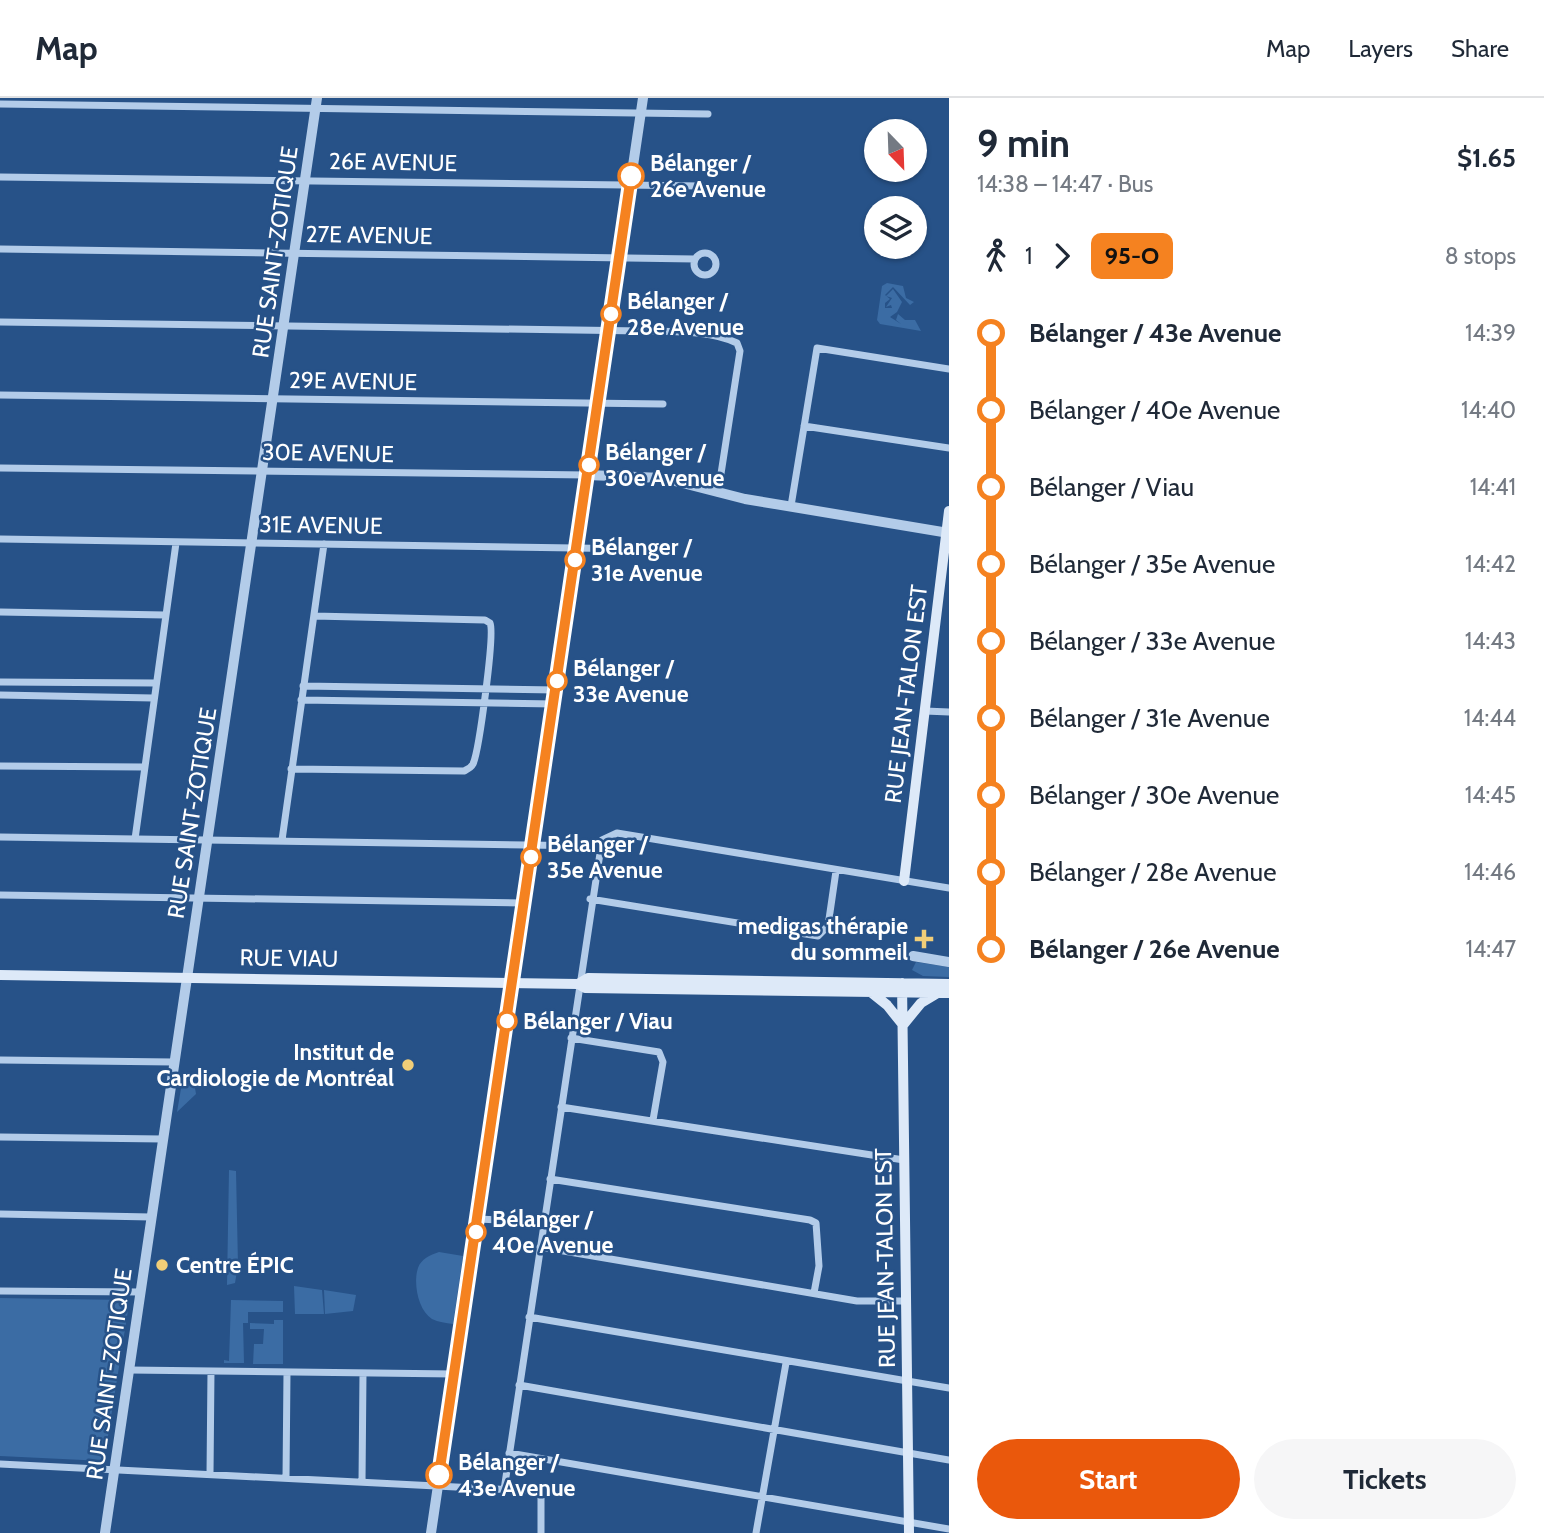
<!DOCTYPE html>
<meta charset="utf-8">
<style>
:root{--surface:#fff;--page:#f6f6f7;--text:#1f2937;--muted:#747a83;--line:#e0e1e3;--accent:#ea580c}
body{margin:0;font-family:Cabin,sans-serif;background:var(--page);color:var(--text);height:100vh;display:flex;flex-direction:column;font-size:26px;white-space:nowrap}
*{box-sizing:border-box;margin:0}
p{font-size:23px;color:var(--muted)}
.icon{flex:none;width:38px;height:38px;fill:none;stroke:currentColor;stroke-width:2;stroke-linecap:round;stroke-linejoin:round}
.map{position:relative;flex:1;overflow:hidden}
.details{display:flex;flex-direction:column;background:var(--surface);width:595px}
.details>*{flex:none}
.badge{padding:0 14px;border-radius:10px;font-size:24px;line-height:46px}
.needle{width:46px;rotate:157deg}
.controls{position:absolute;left:864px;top:21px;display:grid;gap:14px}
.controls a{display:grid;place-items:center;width:63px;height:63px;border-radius:50%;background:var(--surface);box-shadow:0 2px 5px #0004;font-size:35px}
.map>.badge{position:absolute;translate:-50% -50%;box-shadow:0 0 0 4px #fff}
.legs{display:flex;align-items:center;gap:10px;height:77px;padding:0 28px;font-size:23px}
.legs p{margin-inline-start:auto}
.head{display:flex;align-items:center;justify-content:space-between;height:119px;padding:0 28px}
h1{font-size:38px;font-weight:700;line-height:52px}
.action{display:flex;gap:14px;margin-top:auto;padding:14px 28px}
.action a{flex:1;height:80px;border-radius:42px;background:var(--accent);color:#fff;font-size:28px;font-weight:700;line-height:80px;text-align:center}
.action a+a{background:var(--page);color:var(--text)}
ul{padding:0 28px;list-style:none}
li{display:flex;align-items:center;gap:24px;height:77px;font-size:26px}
li i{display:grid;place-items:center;width:10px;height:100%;margin:0 9px;background:currentColor}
li i::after{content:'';width:18px;height:18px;margin:-9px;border:5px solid;border-radius:50%;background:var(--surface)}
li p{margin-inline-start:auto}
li:first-child i{background:linear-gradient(#0000 50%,currentColor 0)}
li:last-child i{background:linear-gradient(currentColor 50%,#0000 0)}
header{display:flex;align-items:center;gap:42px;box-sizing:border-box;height:98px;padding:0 35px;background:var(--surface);border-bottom:2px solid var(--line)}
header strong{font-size:33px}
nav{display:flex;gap:38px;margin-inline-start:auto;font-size:24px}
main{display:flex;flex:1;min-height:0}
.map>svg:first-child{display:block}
.green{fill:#3b6ca4}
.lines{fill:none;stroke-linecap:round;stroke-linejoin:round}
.minor{stroke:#b3cce9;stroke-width:7}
.tertiary{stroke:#b3cce9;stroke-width:10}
.secondary{stroke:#dde9f8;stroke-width:10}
.line-1-casing{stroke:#fff;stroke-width:16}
.line-1{stroke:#f58220;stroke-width:10}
.stop-1-dot{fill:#fff;stroke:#f58220;stroke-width:3.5}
.poi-dot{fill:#f1ce78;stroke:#275288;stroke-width:2.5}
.labels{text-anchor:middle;stroke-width:5;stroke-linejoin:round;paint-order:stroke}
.street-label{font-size:23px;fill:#fff;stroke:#275288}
.stop-label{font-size:23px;font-weight:bold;fill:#fff;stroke:#275288;text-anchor:start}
.poi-label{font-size:23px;font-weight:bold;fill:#fff;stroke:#275288;text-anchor:end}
</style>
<header>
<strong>Map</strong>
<nav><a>Map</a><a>Layers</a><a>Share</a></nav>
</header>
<main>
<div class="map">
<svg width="949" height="1435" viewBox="0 0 949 1435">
<rect width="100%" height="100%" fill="#275288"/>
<path class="green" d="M887,185L903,188L906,200L914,204L910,207L893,189L885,197L890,201L885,205V210H892L891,207L886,209L892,200L886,198L893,191L902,204L897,214L890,219L901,226L896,222L898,216L905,222H915L921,233L880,226L877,222L882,188Z
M916,864L949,869V879L923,878L912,872Z
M183,979L195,990L196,996L177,1014Z
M229,1072L236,1073L238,1167L235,1185L227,1187Z
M439,1154L463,1158L453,1226C446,1225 438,1224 432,1221C418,1212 413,1185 418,1170C421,1161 430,1157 439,1154Z
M294,1188L322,1192L324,1216H295Z
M324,1192L356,1197L353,1213L325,1216Z
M0,1200L125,1202L129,1206L104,1363L0,1358Z
M231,1202L283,1203V1214H248V1225H243L244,1265H224V1262L229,1263Z
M274,1222H283V1266H253L254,1246H263L264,1231H250V1225L274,1226Z"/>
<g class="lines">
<path class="minor" d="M0,6L708,16
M0,79L702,88
M0,151L695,161
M694 166a11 11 0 1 1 22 0a11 11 0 1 1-22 0Z
M0,224L642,233C672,234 710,232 737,245L740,253L718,395
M0,297L663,306
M804,328L949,350
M0,370L587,377
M791,408L817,250L949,271
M0,441L642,451
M0,514L165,517
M0,584L156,585
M303,588L556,592
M0,597L153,600
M301,602L554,606
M925,613L949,614
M0,668L144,669
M291,671L464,673C468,671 471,670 473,666C479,653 495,535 490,525L485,522L314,518
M0,739L599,748
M135,741L176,445
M282,742L324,446
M0,797L525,805
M590,801L818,838L828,828L836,773
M571,940L659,954L663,964L653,1022
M0,962L173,964
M561,1009L904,1062
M0,1039L163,1041
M550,1081L810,1122L816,1125L819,1168L814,1195
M0,1116L151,1119
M478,1121L543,1124
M540,1149L857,1203H906
M0,1193L141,1194
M529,1219L949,1290
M129,1272L454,1276
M519,1287L949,1362
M509,1355L949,1431
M0,1366L535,1393L541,1397V1435
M210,1376L211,1273
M286,1380L287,1274
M362,1384L363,1275
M504,1392L602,742L617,735L949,790
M756,1435L786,1265"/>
<path class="tertiary" d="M587,377L663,380L745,401L949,435
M913,858L949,864
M105,1435L317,0
M431,1435L643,0"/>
<path class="secondary" d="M904,783L949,413
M0,877L578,886
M902,885L909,1435
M578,886L588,880L949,886
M578,886L585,890L949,895
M872,895L887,907L903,927
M903,927L921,905L936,896"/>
</g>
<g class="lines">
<g class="line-1-casing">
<path id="line-1" d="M439,1377L631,78"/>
</g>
<use href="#line-1" class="line-1"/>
</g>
<g class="stop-1-dot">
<circle cx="631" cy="78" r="12"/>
<circle cx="611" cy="216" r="9"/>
<circle cx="589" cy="367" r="9"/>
<circle cx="575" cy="462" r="9"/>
<circle cx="557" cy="583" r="9"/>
<circle cx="531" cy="759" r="9"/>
<circle cx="507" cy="923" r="9"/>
<circle cx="476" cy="1134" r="9"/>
<circle cx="439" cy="1377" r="12"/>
</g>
<g class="poi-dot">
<path d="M920.5 830.5h7v7h7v7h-7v7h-7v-7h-7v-7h7z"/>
<circle cx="408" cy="967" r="7"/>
<circle cx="162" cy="1167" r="7"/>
</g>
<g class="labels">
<g class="street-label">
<text transform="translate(393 64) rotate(1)" y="8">26E AVENUE</text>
<text transform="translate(369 137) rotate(1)" y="8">27E AVENUE</text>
<text transform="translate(275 154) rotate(-82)" y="8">RUE SAINT-ZOTIQUE</text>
<text transform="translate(353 283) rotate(1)" y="8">29E AVENUE</text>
<text transform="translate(328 355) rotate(1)" y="8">30E AVENUE</text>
<text transform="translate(321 427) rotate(1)" y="8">31E AVENUE</text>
<text transform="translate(906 596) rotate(-83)" y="8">RUE JEAN-TALON EST</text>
<text transform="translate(192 715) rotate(-81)" y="8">RUE SAINT-ZOTIQUE</text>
<text transform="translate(289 860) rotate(1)" y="8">RUE VIAU</text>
<text transform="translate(885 1160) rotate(-91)" y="8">RUE JEAN-TALON EST</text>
<text transform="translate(109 1276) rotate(-82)" y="8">RUE SAINT-ZOTIQUE</text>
</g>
<g class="stop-label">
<text x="650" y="73">Bélanger /<tspan x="650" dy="26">26e Avenue</tspan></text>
<text x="627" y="211">Bélanger /<tspan x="627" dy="26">28e Avenue</tspan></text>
<text x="605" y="362">Bélanger /<tspan x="605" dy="26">30e Avenue</tspan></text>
<text x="591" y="457">Bélanger /<tspan x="591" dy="26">31e Avenue</tspan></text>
<text x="573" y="578">Bélanger /<tspan x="573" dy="26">33e Avenue</tspan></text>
<text x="547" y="754">Bélanger /<tspan x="547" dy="26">35e Avenue</tspan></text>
<text x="523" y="931">Bélanger / Viau</text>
<text x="492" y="1129">Bélanger /<tspan x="492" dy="26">40e Avenue</tspan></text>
<text x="458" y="1372">Bélanger /<tspan x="458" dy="26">43e Avenue</tspan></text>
</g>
<g class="poi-label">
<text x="908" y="836">medigas thérapie<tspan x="908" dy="26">du sommeil</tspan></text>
<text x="394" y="962">Institut de<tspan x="394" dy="26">Cardiologie de Montréal</tspan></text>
<text x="176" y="1175" text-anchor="start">Centre ÉPIC</text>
</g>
</g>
</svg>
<div class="controls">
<a><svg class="needle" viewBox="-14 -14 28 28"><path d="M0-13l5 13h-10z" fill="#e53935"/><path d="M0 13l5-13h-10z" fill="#747a83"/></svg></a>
<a><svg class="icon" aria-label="layers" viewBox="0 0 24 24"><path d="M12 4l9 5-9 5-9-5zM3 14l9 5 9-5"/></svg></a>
</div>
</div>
<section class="details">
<div class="head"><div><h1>9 min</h1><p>14:38 – 14:47 · Bus</p></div><b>$1.65</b></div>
<div class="legs"><svg class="icon" aria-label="walk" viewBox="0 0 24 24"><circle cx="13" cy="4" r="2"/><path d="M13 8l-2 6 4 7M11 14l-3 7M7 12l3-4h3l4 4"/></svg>1<svg class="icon" aria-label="forward" viewBox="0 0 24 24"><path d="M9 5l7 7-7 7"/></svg><b class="badge" style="background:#f58220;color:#111">95-O</b><p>8 stops</p></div>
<ul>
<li><i style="color:#f58220"></i><b>Bélanger / 43e Avenue</b><p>14:39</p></li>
<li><i style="color:#f58220"></i><span>Bélanger / 40e Avenue</span><p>14:40</p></li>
<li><i style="color:#f58220"></i><span>Bélanger / Viau</span><p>14:41</p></li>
<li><i style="color:#f58220"></i><span>Bélanger / 35e Avenue</span><p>14:42</p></li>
<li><i style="color:#f58220"></i><span>Bélanger / 33e Avenue</span><p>14:43</p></li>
<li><i style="color:#f58220"></i><span>Bélanger / 31e Avenue</span><p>14:44</p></li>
<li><i style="color:#f58220"></i><span>Bélanger / 30e Avenue</span><p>14:45</p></li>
<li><i style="color:#f58220"></i><span>Bélanger / 28e Avenue</span><p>14:46</p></li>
<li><i style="color:#f58220"></i><b>Bélanger / 26e Avenue</b><p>14:47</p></li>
</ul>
<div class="action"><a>Start</a><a>Tickets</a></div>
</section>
</main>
